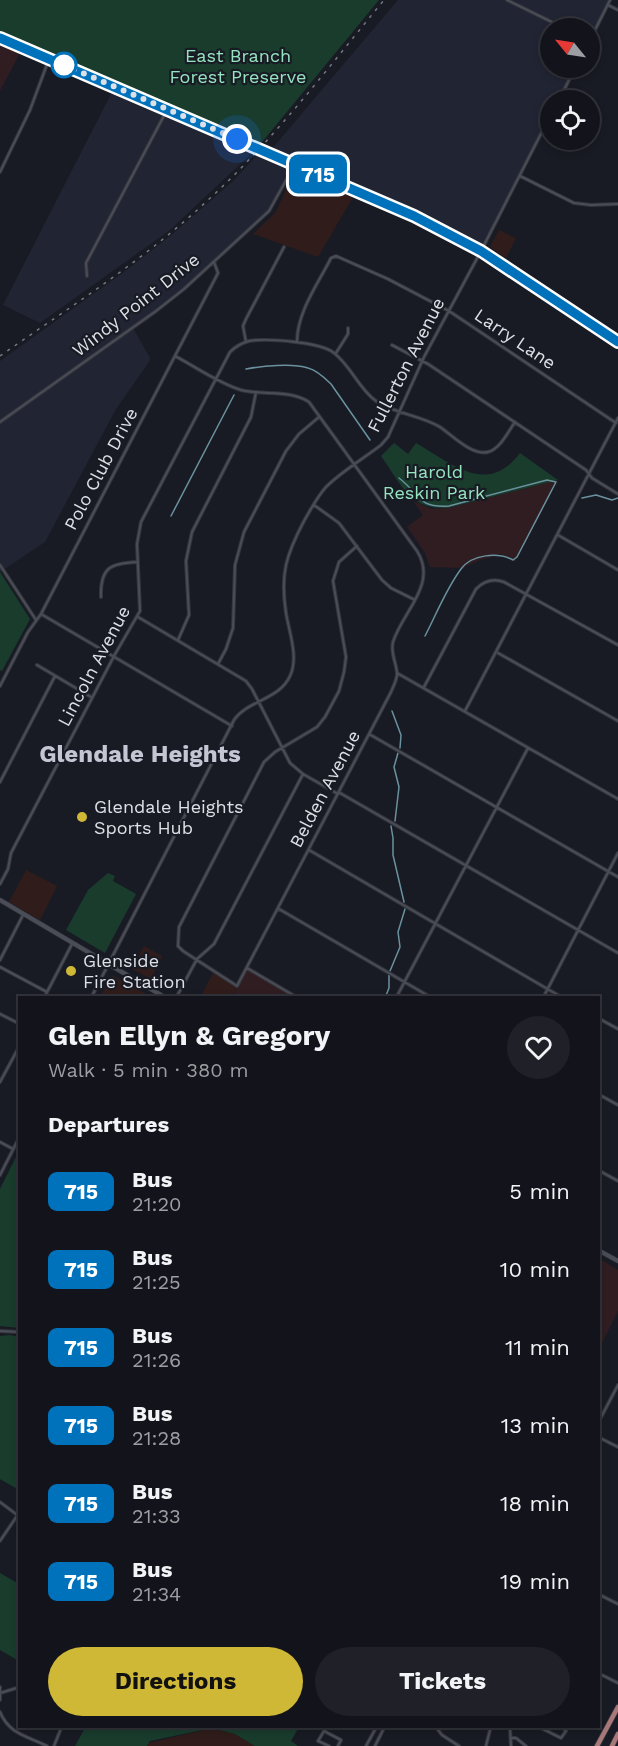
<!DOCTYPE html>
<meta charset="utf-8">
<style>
:root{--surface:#13141b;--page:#202128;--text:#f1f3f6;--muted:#9d9ea3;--line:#32333a;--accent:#d0b837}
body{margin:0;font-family:"Work Sans",sans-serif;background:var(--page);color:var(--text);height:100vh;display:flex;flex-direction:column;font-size:22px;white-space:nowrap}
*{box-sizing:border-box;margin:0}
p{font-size:20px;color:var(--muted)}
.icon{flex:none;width:33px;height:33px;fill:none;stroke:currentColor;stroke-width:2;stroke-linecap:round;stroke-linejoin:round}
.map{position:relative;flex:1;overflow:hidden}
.details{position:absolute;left:18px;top:996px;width:582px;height:732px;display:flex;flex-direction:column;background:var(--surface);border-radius:0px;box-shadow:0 3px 9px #0003,0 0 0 2px var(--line)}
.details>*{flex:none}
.badge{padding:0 12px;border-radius:9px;font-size:21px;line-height:39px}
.needle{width:39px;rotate:300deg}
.fabs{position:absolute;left:540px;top:18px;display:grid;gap:12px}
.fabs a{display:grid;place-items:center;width:60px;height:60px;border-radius:50%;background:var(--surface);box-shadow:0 3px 9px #0003,0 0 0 2px var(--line);font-size:30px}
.you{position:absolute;width:30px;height:30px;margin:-15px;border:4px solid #fff;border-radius:50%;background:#1a73e8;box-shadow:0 0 0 9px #1a73e833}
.map>.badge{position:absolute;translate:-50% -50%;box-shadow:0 0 0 3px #fff}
h2{padding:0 30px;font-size:22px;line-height:54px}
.round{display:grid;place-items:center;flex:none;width:63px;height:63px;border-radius:32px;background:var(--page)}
.overview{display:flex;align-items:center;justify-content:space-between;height:102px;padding:0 30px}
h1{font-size:28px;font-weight:700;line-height:45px}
.action{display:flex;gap:12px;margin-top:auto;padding:12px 30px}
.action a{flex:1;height:69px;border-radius:36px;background:var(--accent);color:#111;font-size:24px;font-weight:700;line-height:69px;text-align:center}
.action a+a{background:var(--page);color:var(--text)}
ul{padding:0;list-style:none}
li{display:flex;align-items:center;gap:18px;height:78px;padding:0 30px}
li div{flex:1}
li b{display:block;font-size:22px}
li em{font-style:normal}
li .badge{min-width:66px;font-weight:700;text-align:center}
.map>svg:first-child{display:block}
.commercial{fill:#301d1b}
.built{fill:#212432}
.education{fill:#2f1d21}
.green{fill:#193c2d}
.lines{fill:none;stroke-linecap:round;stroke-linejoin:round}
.stream{stroke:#69929e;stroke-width:1.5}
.minor-casing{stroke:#35363d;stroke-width:4}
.tertiary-casing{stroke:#35363d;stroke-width:4.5}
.secondary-casing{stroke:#35363d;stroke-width:5}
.primary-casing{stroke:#35363d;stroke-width:6}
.minor{stroke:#4a4d57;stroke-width:2}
.tertiary{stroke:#4a4d57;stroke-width:3}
.secondary{stroke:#4a4d57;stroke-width:4}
.primary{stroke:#a9797a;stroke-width:4.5}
.rail{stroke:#777981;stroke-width:1.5;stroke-dasharray:3 6;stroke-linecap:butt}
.line-casing{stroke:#fff;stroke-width:14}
.line{stroke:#0072bc;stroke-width:9}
.walk{stroke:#dee0e7;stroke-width:6;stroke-dasharray:0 10.8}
.stop-dot{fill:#fff;stroke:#0072bc;stroke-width:3}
.poi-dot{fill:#d0b837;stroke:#191b24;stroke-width:2}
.labels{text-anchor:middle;stroke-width:4.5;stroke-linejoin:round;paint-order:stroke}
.park-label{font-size:18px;fill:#95e4c0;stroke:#191b24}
.street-label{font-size:18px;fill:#dee0e7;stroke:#191b24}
.poi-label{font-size:18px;fill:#dee0e7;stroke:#191b24;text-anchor:start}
.district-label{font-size:24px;font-weight:bold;fill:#c3c6d3;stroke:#191b24}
</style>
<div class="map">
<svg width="618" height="1746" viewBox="0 0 618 1746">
<rect width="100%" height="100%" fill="#191b24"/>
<path class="commercial" d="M295,166L356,192L318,257L253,234L275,213L283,197Z
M499,230L516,238L506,258L490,247Z
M26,870L57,886L40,920L9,902Z
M144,946L162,956L151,979L132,969Z
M213,973L238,987L232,997L200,998Z
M112,975L151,997H100Z
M212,1728L235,1734L255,1746H147L149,1743Z"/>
<path class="built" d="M398,0H608L590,37V28H550V68H574L557,100H550V113L481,249L418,216L270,151Z
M114,88L255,150L170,230L40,323L3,305Z
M261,151L292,164L268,210L184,288L132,326L150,358L149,362L116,409L45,542L0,572V361L124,272L175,232L233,181Z"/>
<path class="education" d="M0,45L20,53L0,91Z
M558,480L515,562L501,554L478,561L463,568L430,567L425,553L407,527L423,515L413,501L432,509L448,508Z
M247,969L296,998H232Z
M599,1258L618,1270V1311L599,1349Z"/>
<path class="green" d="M0,0H379L258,147L0,36Z
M394,443L408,454L416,443C451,463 487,497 520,453L558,480L448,508C409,510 402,485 381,456Z
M0,572L30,619L2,671L0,670Z
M108,873L115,876L113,881L136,894L105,953L66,930L88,890Z
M19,1151L20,1328H19L0,1326V1189Z
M10,1335L19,1337V1490L0,1479V1336Z
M0,1573L19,1584V1661L0,1650Z
M86,1726L299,1727L291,1741L298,1746H255L235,1734L212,1728L150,1741L147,1746H75Z"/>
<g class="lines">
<path class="stream" d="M246,369C262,366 292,363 308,368C316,370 325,378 331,384L370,440
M399,478C421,495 417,508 449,506L547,480L556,482L517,557L513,560C498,552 472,554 461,569C446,589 436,615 425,636
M582,498L596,495L612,500L618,498
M171,516L234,395
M392,711L401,735L400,748
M395,821L399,787L394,767L398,753
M391,826L393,838V855L404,902
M390,971L400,947L398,932L405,909
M385,998L389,988V975"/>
<g class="minor-casing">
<path id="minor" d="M507,0L564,28
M608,5L618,10
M590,40L610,0
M559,100L575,68
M0,172L30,110L49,59
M520,176L574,203L591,205L618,204
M87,276L86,263L167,110
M246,342L243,326L246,319L284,247
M297,342C297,312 318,284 331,258L336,256L388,279L449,311L616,423
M392,345L428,364L586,470L592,478L618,494
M336,353L348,334V328
M175,356C196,367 218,383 241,390C264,396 289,389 309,402L417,551C438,584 403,611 393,642C390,653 397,664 397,674C397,680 393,687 391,692L237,986L183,951L178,946L179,927L264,762L275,752L317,727L325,717L339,691L344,672L346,657L333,581L339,562L357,546
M0,422L156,311L184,289L269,211L295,164
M314,505L339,523L382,580L391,588L415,600
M558,535L618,570
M0,565L36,620
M101,597C100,567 111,563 138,562
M41,614L232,726
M138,617L246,681L252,689L290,763L303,774L338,794
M178,640L189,615L186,561L192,532L251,417L256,392
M498,653L618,721
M218,664L226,649L233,628L235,565L244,532L286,451L299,434L319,417
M37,665L91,697
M397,673L618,799
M0,686L28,632L41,614L218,273L214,262
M424,687L476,589C484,581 493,578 504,582L618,645
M465,711L618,418
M369,734L618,877
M0,782L55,676
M340,793L618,953
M309,850L563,998
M0,884L8,869L11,853L114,656L140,611L137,544L141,522L230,352C235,347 242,343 249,341C267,338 321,342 334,353C351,366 359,389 376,401C395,414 420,415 440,427C453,436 472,456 488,452C500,449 508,432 515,422
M279,909L432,998
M0,960L23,915
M0,967L47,992
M247,968L298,998
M44,998L72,944
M91,998L234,720C248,700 279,700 290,676C299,657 289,632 286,613C280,574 286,555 304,521C311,509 317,497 326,487C342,471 363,459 381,445L388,437L424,357L481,251L550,116
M176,998L197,959L214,944L303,774
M396,998L528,748
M543,998L618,853
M0,1014L20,1024
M598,1018L618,1029
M0,1082L20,1045
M598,1094L618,1105
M0,1142L13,1149
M598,1170L618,1181
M0,1175L20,1136
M0,1331L20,1332
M598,1423L618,1385
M598,1437L618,1447
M0,1502L20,1517
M0,1541L17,1516
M598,1594L618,1604
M598,1673L618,1683
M0,1687V1700
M0,1693L20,1687
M0,1712C9,1734 27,1736 47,1746
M435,1726L442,1735L459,1746
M504,1726H515
M537,1726L561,1738L566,1731L561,1726
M510,1728L511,1746
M511,1738H516L526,1746
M54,1746L62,1726
M329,1746L318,1741L324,1731L341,1740L338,1746
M366,1746L377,1726
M375,1746L385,1726
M486,1746L491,1726"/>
</g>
<g class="tertiary-casing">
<path id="tertiary" d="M0,38L414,216L481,251L618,342"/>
</g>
<g class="secondary-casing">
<path id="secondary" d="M0,900L166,998
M598,1250L618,1261"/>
</g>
<g class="primary-casing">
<path id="primary" d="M597,1746L618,1707
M612,1746L618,1734"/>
</g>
<use href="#minor" class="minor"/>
<use href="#tertiary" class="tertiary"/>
<use href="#secondary" class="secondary"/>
<use href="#primary" class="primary"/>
<path class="rail" d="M0,356C70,307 144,260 207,201C273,141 327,69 384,0"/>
</g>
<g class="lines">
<g class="line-casing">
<path id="line" d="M0,38L414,216L481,251L618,342"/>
</g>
<use href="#line" class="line"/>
<path class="walk" d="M64,65L237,139"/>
</g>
<circle class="stop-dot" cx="64" cy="65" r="12"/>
<g class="poi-dot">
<circle cx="82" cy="817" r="6"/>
<circle cx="71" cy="971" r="6"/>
</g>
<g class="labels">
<g class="park-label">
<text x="238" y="62">East Branch<tspan x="238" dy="21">Forest Preserve</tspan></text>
<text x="434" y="478">Harold<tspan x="434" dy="21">Reskin Park</tspan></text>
</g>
<g class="street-label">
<text transform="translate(136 305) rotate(-38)" y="6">Windy Point Drive</text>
<text transform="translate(515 339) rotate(34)" y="6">Larry Lane</text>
<text transform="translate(406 365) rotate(-63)" y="6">Fullerton Avenue</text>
<text transform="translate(101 469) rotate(-62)" y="6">Polo Club Drive</text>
<text transform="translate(94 666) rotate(-62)" y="6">Lincoln Avenue</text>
<text transform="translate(325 789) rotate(-62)" y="6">Belden Avenue</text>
</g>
<g class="poi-label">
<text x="94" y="813">Glendale Heights<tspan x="94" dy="21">Sports Hub</tspan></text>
<text x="83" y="967">Glenside<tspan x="83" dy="21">Fire Station</tspan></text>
</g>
<g class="district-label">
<text x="140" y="762">Glendale Heights</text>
</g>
</g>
</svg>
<div class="fabs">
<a><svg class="needle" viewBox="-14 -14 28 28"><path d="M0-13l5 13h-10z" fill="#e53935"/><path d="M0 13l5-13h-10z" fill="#9d9ea3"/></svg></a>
<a><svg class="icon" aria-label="locate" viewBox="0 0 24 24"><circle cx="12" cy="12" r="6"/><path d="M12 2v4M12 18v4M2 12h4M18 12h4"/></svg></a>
</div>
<div class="you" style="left:237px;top:139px"></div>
<b class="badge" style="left:318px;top:174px;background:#0072bc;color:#fff">715</b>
<section class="details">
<div class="overview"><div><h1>Glen Ellyn &amp; Gregory</h1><p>Walk · 5 min · 380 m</p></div><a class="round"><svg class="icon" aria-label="heart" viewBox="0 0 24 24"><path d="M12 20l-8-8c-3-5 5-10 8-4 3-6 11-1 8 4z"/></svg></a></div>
<h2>Departures</h2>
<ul>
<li><span class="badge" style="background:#0072bc;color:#fff">715</span><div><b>Bus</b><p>21:20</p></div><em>5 min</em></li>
<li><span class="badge" style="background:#0072bc;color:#fff">715</span><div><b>Bus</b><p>21:25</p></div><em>10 min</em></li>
<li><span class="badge" style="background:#0072bc;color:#fff">715</span><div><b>Bus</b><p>21:26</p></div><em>11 min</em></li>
<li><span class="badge" style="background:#0072bc;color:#fff">715</span><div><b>Bus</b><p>21:28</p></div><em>13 min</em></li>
<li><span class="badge" style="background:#0072bc;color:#fff">715</span><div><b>Bus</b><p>21:33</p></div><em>18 min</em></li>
<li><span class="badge" style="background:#0072bc;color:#fff">715</span><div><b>Bus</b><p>21:34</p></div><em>19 min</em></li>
</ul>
<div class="action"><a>Directions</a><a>Tickets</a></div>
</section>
</div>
